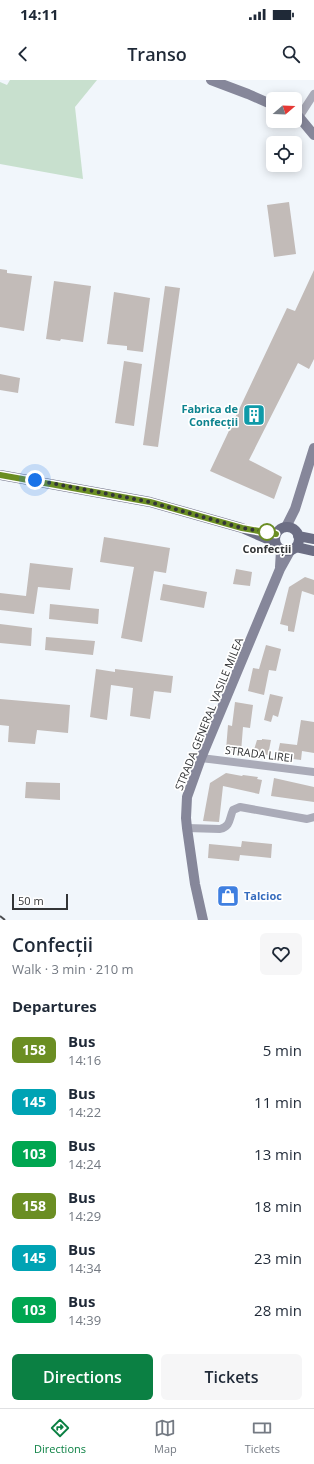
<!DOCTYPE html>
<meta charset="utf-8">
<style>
:root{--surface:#fff;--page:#f6f6f7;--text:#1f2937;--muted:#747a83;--line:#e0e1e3;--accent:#0b8043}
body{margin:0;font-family:"Open Sans",sans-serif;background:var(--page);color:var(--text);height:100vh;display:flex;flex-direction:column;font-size:15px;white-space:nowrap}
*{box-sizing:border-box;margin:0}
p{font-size:13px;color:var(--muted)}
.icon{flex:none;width:22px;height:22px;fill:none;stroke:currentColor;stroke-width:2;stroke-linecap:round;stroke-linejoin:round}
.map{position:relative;height:840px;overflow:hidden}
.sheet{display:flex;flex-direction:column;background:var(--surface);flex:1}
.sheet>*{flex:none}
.badge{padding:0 8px;border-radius:6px;font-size:14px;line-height:26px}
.needle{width:26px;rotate:71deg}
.tools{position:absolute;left:266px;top:12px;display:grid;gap:8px}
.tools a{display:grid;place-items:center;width:36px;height:36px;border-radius:6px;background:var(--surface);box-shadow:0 2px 10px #0003;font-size:20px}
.scale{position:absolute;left:12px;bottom:10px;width:56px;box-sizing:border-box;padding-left:4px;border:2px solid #333537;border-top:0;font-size:11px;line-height:14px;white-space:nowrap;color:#333537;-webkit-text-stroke:3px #fff;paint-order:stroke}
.you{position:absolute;width:20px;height:20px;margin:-10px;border:3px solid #fff;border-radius:50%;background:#1a73e8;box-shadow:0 0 0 6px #1a73e833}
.map>.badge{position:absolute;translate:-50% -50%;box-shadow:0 0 0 2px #fff}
h2{padding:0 12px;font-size:15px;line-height:36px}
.round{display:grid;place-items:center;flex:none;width:42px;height:42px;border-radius:6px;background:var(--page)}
.summary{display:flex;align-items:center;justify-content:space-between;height:68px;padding:0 12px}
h1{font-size:19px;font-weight:600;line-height:30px}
.action{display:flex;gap:8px;margin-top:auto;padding:8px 12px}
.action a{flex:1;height:46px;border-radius:6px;background:var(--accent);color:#fff;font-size:16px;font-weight:600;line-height:46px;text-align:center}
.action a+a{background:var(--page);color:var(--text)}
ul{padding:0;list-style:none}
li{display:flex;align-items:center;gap:12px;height:52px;padding:0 12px}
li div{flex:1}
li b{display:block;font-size:15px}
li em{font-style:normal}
li .badge{min-width:44px;font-weight:700;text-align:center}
.status{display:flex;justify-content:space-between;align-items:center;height:28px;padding:0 20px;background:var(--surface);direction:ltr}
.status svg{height:11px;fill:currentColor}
header{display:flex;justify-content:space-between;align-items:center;height:52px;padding:0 12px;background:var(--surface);font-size:18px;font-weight:600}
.tab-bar{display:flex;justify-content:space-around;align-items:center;height:56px;border-top:1px solid var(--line);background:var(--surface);font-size:11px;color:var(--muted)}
.tab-bar a{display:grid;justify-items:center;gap:2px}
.tab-bar .current{color:var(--accent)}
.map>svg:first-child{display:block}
.green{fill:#c8e0ce}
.building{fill:#c2bbb8}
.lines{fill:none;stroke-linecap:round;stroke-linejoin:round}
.minor{stroke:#aaabb8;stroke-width:8}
.secondary{stroke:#86879a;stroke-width:10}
.primary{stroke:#6c6e84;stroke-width:10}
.rail{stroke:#4a4c4f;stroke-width:2;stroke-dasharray:8 4;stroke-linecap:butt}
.line-casing{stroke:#fff;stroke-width:9}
.line{stroke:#6b8e23;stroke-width:6}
.walk{stroke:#333537;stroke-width:4;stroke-dasharray:0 7.2}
.stop-dot{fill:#fff;stroke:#6b8e23;stroke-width:2}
.labels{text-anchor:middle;stroke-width:3.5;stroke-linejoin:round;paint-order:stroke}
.culture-label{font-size:11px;font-weight:bold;fill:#0d838f;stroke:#fff;text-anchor:end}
.stop-label{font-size:11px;font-weight:bold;fill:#333537;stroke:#fff}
.street-label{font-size:11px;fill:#333537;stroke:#fff}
.shop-label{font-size:11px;font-weight:bold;fill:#366cbe;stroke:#fff;text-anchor:start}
</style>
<div class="status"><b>14:11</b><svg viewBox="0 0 49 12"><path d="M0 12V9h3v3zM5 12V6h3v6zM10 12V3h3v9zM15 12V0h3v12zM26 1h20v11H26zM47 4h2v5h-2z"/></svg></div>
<header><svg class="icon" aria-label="back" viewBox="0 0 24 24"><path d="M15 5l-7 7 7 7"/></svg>Transo<svg class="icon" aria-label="search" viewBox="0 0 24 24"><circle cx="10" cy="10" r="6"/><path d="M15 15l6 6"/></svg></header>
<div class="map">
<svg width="314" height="840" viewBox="0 0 314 840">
<rect width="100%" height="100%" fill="#f1f6fb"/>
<path class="green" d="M10,0H97L75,27L83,99L0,84V2L7,5Z"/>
<path class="building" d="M289,122L296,174L274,177L267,125Z
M0,189L7,190V193L32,196L24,251L0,247Z
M314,190V279L309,289L298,283L249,380L282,397L274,419L210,391L287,228L295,231Z
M54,201L91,206L83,262L61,259L60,261L46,259Z
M165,206L180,208L158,367L143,365Z
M114,212L150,218L143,272L127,270V266L107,264Z
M124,281L142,284L134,346L115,343Z
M0,294L20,298L18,313L0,310Z
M104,457L170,468L166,493L154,491L142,562L121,558L134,487L100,482Z
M30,483L73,488L70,510L38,507L34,534L0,530V513L26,516Z
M236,489L252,492L250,506L233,504Z
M305,497L314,500V515L302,511L294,552L288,551V546L280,544L289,507Z
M163,504L207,512L204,528L160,520Z
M50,524L99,529L98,544L49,539Z
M0,544L32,548L31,566L0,563Z
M46,557L95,561L93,575L45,570Z
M266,565L281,569L276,591L269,590L264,615L248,611L253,588L259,589Z
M96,589L115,592V589L173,596L171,613L154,611L150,639L130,636L133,608L111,605L107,640L90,637Z
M270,614L283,617L278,637L273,635L271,642L264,640Z
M0,619L70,625L68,653L37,650L35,664L8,662L9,646L0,645Z
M235,622L253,625L250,648L243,647L241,672L226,670L228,645L232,646Z
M301,640L314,642V673L302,671L301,680L277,677L280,663L297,665Z
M262,659L271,660L268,675L253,673L257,660H262Z
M226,693L242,696L243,695L258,697L257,699L262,700L259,714L223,706L219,742L203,741L210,703Z
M274,698L314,707V722L271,716Z
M26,702L60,703V720L25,718Z
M242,761L272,764L271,778L240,775L239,781L208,778L209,764L241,767Z"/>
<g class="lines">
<path class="minor" d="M299,37L314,14
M201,678L314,692
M187,748L220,749C231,746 229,739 233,730L240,727L307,739L314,737"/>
<path class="secondary" d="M211,0L248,14L273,25
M295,35L299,37L314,55
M286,447L295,429L314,368
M280,487L281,470
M203,840L195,804L187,748L186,738L187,717L201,678L280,489L290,471"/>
<path class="primary" d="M0,395L150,422L242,448L274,462
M275 459a12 12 0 1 1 24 0a12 12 0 1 1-24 0Z
M298,456L314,459
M296,467L314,471"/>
<path class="rail" d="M0,836L5,840"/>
</g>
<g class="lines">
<g class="line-casing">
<path id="line" d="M0,395L150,422L242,448L276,454"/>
</g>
<use href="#line" class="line"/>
<path class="walk" d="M35,400L150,422L242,448L267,452"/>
</g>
<defs>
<g id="building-square" transform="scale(1.15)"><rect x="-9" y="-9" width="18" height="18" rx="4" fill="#0f9aa8" stroke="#fff"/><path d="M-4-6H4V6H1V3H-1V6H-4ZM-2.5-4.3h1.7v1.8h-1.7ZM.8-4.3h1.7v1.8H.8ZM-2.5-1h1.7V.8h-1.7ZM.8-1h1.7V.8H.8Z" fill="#fff"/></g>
<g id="shop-square" transform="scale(1.15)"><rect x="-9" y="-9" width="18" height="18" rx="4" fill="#3f7fe0" stroke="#fff"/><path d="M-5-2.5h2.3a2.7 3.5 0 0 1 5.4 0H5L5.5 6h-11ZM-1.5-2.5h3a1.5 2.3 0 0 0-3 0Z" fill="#fff"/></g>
</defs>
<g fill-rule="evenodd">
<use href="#building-square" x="254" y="335"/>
<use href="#shop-square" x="228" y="816"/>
</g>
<circle class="stop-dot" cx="267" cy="452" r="8"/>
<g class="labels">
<g class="culture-label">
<text x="238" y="333">Fabrica de<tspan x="238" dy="13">Confecții</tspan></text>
</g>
<g class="stop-label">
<text x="267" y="473">Confecții</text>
</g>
<g class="street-label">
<text transform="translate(209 634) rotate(-68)" y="4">STRADA GENERAL VASILE MILEA</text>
<text transform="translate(259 674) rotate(7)" y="4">STRADA LIREI</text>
</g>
<g class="shop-label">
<text x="244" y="820">Talcioc</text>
</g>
</g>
</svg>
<div class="tools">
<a><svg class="needle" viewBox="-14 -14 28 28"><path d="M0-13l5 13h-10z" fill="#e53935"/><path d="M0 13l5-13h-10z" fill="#747a83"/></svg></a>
<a><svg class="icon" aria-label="locate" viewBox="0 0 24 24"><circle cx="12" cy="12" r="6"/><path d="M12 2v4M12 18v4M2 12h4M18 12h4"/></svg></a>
</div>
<div class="scale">50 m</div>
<div class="you" style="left:35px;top:400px"></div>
</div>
<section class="sheet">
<div class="summary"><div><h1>Confecții</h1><p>Walk · 3 min · 210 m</p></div><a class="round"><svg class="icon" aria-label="heart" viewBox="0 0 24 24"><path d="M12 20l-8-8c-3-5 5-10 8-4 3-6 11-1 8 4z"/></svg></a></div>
<h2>Departures</h2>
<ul>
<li><span class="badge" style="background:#6b8e23;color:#fff">158</span><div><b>Bus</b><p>14:16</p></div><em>5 min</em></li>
<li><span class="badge" style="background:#00a3b4;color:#fff">145</span><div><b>Bus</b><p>14:22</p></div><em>11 min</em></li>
<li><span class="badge" style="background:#00a651;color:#fff">103</span><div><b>Bus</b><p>14:24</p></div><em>13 min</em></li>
<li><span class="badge" style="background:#6b8e23;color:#fff">158</span><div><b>Bus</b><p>14:29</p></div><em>18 min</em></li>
<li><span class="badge" style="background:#00a3b4;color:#fff">145</span><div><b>Bus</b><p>14:34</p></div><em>23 min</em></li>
<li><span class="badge" style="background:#00a651;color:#fff">103</span><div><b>Bus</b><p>14:39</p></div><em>28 min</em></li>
</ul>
<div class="action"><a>Directions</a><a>Tickets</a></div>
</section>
<nav class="tab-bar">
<a class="current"><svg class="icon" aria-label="directions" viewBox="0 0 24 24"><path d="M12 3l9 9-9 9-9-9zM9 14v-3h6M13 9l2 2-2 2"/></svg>Directions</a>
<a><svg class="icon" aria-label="map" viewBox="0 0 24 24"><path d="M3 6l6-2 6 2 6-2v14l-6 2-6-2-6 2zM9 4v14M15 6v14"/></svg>Map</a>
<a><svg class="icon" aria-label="tickets" viewBox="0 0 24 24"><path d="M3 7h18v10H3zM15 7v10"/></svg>Tickets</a>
</nav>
